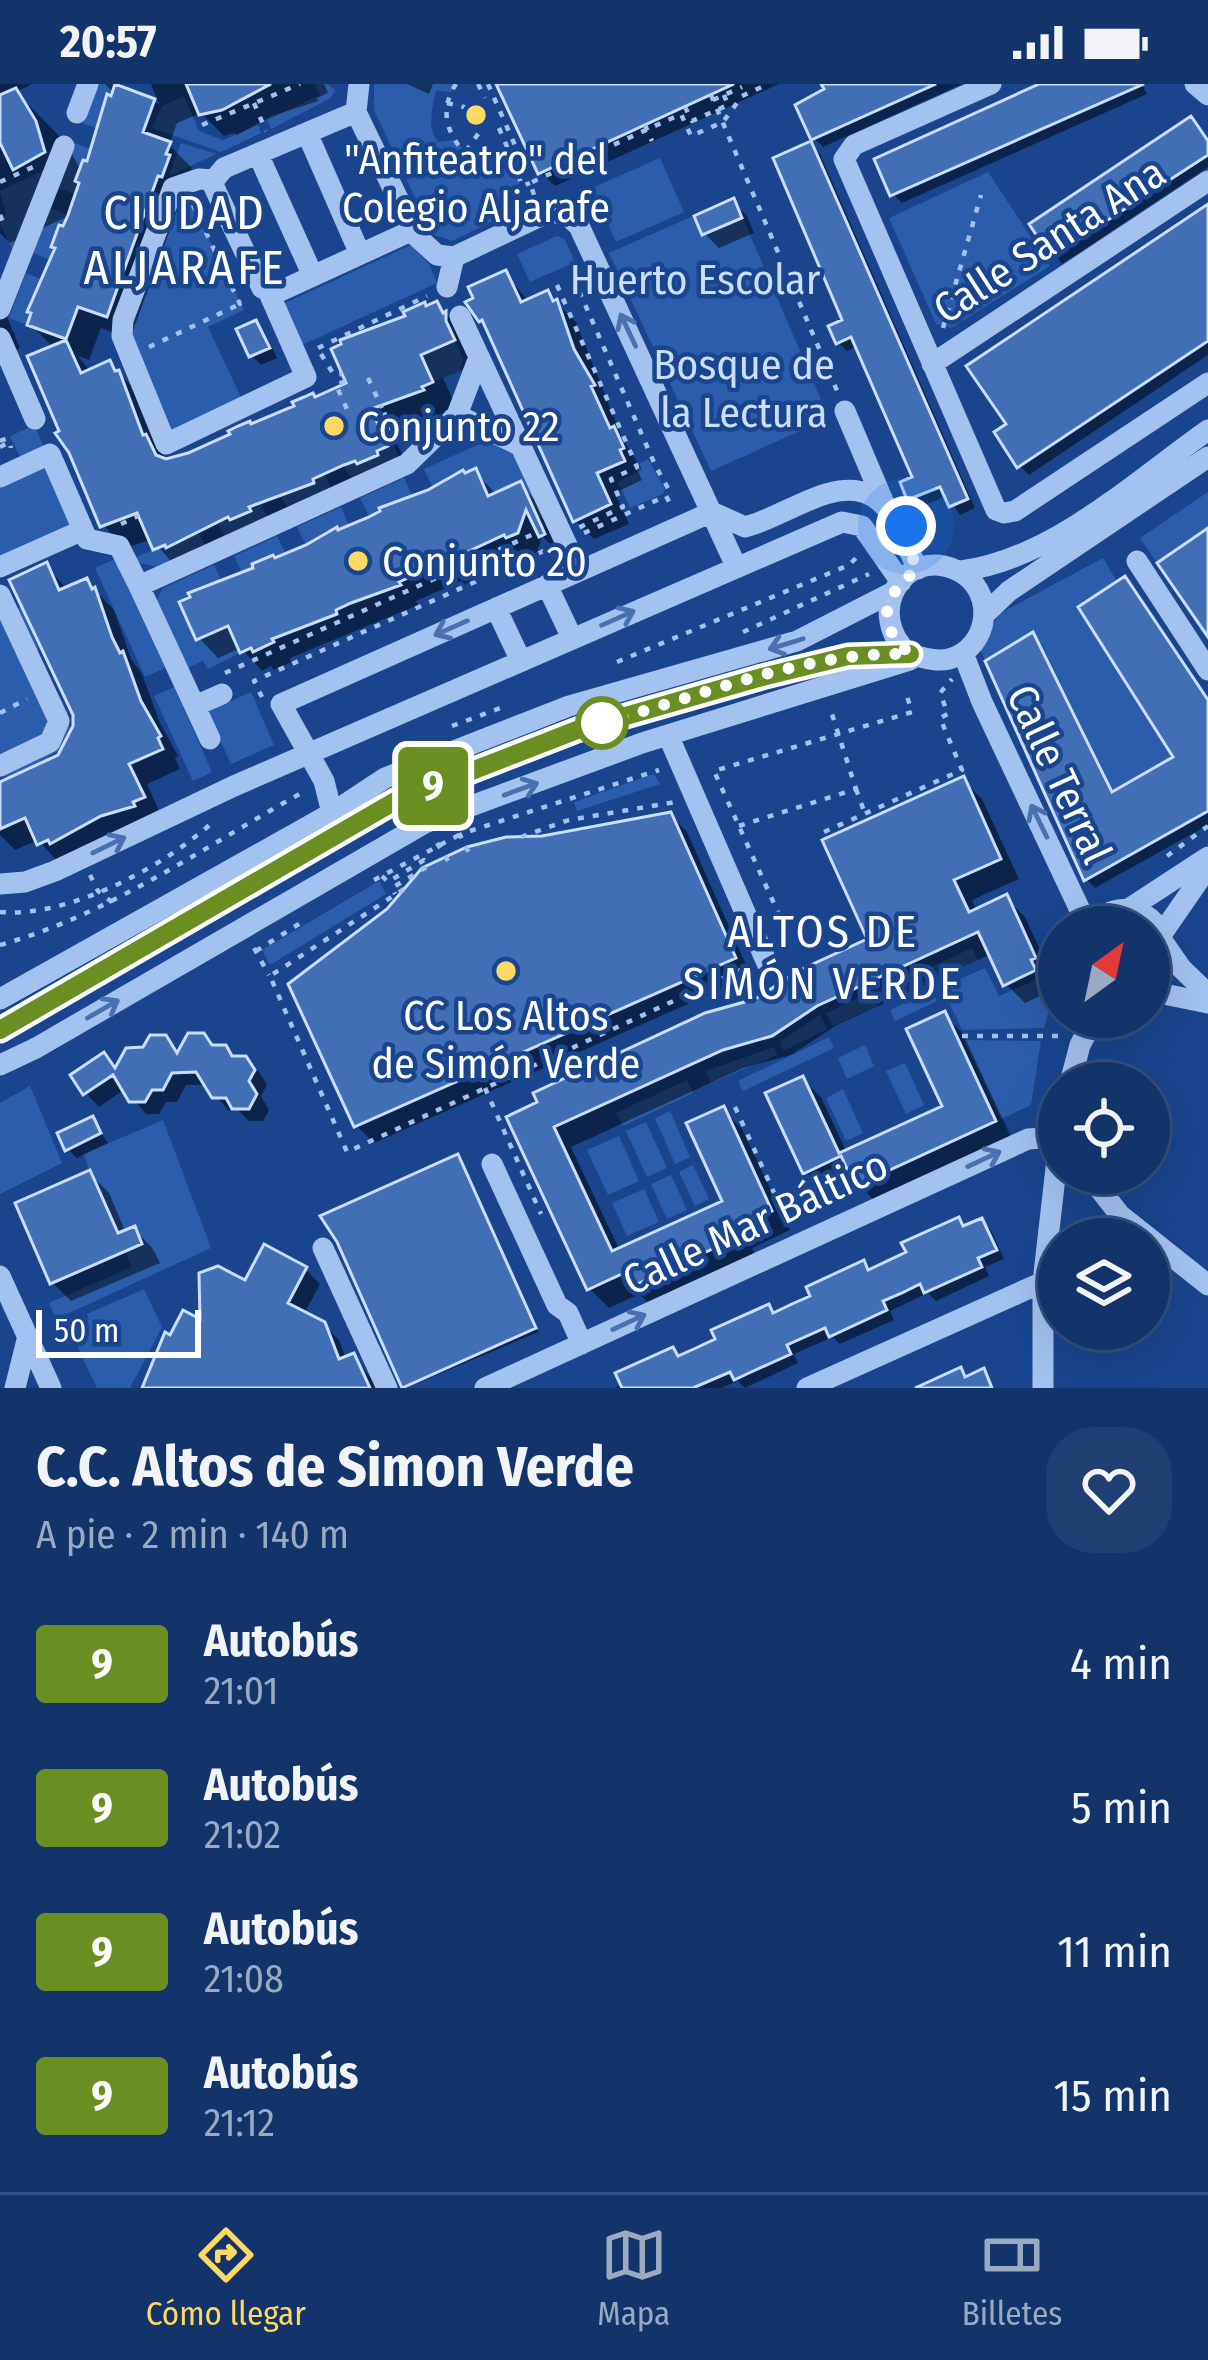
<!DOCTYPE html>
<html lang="es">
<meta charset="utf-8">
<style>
:root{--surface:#12346a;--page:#1f3f72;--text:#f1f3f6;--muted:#9caac1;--line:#314f7e;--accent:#ffd961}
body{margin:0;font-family:"Fira Sans Condensed",sans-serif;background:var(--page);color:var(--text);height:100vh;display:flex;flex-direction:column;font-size:45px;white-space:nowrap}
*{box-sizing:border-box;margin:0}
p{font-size:39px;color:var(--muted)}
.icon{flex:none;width:66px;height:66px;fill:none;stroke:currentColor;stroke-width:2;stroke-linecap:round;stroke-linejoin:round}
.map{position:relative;height:1304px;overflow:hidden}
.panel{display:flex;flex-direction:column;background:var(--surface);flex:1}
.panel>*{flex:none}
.badge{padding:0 24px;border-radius:9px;font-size:42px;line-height:78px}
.needle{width:78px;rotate:33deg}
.buttons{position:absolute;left:1038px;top:822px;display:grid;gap:24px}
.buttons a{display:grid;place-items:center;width:132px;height:132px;border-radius:50%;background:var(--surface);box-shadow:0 12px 48px #0002,0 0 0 3px var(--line);font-size:60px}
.scale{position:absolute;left:36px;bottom:30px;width:165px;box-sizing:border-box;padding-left:12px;border:6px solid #fff;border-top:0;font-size:33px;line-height:42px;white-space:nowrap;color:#fff;-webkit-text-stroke:9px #18458e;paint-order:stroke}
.you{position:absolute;width:60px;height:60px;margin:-30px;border:9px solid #fff;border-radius:50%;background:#1a73e8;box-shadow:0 0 0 18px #1a73e833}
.map>.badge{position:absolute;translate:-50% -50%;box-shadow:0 0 0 6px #fff}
.round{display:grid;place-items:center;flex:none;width:126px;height:126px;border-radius:48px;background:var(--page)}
.headline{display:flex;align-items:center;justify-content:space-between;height:204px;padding:0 36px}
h1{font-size:57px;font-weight:700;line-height:90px}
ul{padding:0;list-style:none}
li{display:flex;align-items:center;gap:36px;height:144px;padding:0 36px}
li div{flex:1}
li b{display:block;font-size:45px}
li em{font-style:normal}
li .badge{min-width:132px;font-weight:700;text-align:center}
.status{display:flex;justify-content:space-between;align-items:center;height:84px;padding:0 60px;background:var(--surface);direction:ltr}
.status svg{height:33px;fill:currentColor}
.menu{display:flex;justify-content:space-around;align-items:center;height:168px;border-top:3px solid var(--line);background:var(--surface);font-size:33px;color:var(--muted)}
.menu a{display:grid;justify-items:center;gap:6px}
.menu .current{color:var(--accent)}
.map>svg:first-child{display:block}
.green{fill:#2a5eac}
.shadow{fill:#0007}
.building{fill:#406fb6;stroke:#caddfb;stroke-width:3}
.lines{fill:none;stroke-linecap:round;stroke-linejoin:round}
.path{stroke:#a3c2ef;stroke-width:4.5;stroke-dasharray:6 9;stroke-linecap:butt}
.minor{stroke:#a3c2ef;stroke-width:21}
.path-bridge{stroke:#a3c2ef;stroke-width:4.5;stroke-dasharray:6 9;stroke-linecap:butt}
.oneway{stroke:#4971b0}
.line-casing{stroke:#fff;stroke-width:27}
.line{stroke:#6b8e23;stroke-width:18}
.walk{stroke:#fff;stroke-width:12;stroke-dasharray:0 21.6}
.poi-dot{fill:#ffd961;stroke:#18458e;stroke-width:4.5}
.stop-dot{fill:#fff;stroke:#6b8e23;stroke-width:6}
.labels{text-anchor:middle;stroke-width:9;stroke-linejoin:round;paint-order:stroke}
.poi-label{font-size:42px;fill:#fff;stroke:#18458e}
.street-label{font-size:42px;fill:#fff;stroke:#18458e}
.park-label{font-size:42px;fill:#caddfb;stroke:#18458e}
.neighbourhood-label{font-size:45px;letter-spacing:3px;fill:#fff;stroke:#18458e}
.quarter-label{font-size:48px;letter-spacing:3px;fill:#fff;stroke:#18458e}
</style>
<div class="status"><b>20:57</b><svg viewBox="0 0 49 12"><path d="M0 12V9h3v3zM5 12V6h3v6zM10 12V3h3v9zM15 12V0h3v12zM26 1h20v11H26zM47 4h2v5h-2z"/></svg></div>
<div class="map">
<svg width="1208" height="1304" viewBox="0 0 1208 1304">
<rect width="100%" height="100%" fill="#18458e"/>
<path class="green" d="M97,0H115L102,21L99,45L82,39Z
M315,0H327L335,6L331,14L271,45L267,36L320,11Z
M374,0H456L451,8L436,6C433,23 426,43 438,58L454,56C472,76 493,79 518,69L525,84L517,88L520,95L512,128L452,157L432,150L374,26Z
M184,12L199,47L223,56L258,41L261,49L221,68L152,44L162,22Z
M75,59L91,65L78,86L75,110L58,104Z
M181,59L216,70L169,92Z
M660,74L684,128L616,158L592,104Z
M50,83L15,171L0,139L6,130L0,107Z
M988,88L1050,182L951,244L936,240L889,134Z
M170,112L190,116L244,226L208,243L245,322L166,360L125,266Z
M734,114L829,334L711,387L609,169Z
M50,124L67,131L54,151L50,176L33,169Z
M557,152L565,156L575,178L530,198L517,170Z
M411,161L429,180L437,199L302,261L283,220Z
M26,189L43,196L30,216L27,241L9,234Z
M455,256L463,276L459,287L433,298L421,271Z
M380,331L399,373L351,395L344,382L368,376L387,362L375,334Z
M34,341L45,365L21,375L10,352Z
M486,357L515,368L544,433L537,436L520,398L488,412L476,385L452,390L433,404L424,385Z
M58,367L96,451L0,487V393Z
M648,375L665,405L663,410L630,424L618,398L642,386L639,380Z
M324,390L331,404L287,423L280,410L304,404Z
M404,394L413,413L389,418L369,432L360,414Z
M1208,408V449L1205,446L1157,479L1140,454Z
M261,418L267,432L224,452L217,438L241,432Z
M341,423L349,441L325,447L306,461L297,443Z
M197,446L205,461L157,483L139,479L136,473L165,461L167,464Z
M277,452L286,470L262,475L242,489L234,472Z
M1103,474L1117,498L1079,524L1173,673L1112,708L1033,548L985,577L980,564L999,530Z
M115,475L165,584L145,593L95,484Z
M214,481L222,498L198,503L179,518L228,542L240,569L208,585L203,577L188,584L156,517L163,504Z
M0,501L8,503L17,525L21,523L39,565L36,567L68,629L64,631L74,652L60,667L49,672L50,676L8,695L6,692L0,694Z
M174,603L212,688L193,697L154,612Z
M251,608L274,661L231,680L207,628Z
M654,690L660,700L577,727L574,718Z
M379,797L386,810L270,881L262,866Z
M972,864L978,876L933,897L927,885Z
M985,884L999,912L1051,889L1056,900L1044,944L962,946L942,903Z
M919,888L925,900L884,919L878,906Z
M931,907L937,917L895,937L890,926Z
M871,908L877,922L833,942L826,929Z
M820,931L827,945L783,967L780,958Z
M829,953L834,964L743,1007L738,997Z
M964,956L1041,957L1031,1021L1001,1035Z
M865,961L874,982L847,995L838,974Z
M774,963L777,971L711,999L706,987Z
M905,979L924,1021L906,1030L886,987Z
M687,996L693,1009L623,1042L616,1029Z
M30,1002L62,1079L0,1110V1019Z
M843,1005L863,1049L846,1057L826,1014Z
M670,1027L690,1073L675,1080L655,1034Z
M163,1036L211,1164L56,1235L49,1219L132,1183L83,1070Z
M646,1038L667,1084L647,1093L626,1047Z
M619,1052L639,1097L608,1111L587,1066Z
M693,1081L709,1115L695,1122L679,1088Z
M671,1091L687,1126L667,1135L651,1100Z
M644,1105L659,1138L627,1152L612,1119Z
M144,1205L162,1243L130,1304H97L69,1245L89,1236L87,1230Z"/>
<path class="shadow" d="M0,0H32L16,8L65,58L82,88L89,81L115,10L105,0H122V6L159,20L151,0H324L328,9L317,14L318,17L272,32L237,51L234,49L224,52L201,29L177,39L169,61L192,84L189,94L192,97L186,115L182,113L130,255L101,244L89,276L78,272L91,288L110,280L142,313L163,371L169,377L350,300L427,225L437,220L460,244L476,280L443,294L455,321L444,327L445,330L392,348L409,386L179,487L152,455L126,464L103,441L54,264L30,240L71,131L10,159L0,149Z
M407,0H433L429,10Z
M500,0H779L555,102L540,88Z
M839,0H962L823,63L814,54Z
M1051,0H1142L1147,10L902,119L893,110Z
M1208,58V83L1062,180L1033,141Z
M811,61L820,70L975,424L960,431L947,412L919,423L910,414L916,394L858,262L847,267L838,258L846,238Z
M733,118L747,132L754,149L719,164L705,150Z
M1208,125V271L1029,391L1020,382Z
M506,190L529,218L547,209L576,238L623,356L641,384L637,385L642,396L615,409L629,440L594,455L575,436L489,243L481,236Z
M0,216L20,264L0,273Z
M256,240L265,249L277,274L261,281L252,272Z
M475,388L497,411L520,401L539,420L560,471L542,452L537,468L528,472L525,469L480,489L482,493L475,496L465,500L461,497L416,517L418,521L290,574L291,578L274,586L271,582L262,587L241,564L218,574L199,554L321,457Z
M46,482L68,506L86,497L114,526L131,575L142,590L160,639L178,672L175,674L180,685L147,700L162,733L59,779L38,756L15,766L0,751V698L52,679L65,667L76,643Z
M1125,496L1208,616V741L1095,804L1086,795L1032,551L1041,560L1115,710L1177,674Z
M963,696L982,715L1019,795L972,816L977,827L1006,814L1025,833L1053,894L1048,896L1053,906L1025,919L1006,900L989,871L837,941L791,971L743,984L571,1063L620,1167L726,1118L723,1026L742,1045L790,1146L752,1164L756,1173L651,1221L639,1210L609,1224L590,1205L510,1034L756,918L871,856Z
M670,731L687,748L751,892L374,1059L357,1042L543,755Z
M944,930L963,950L1013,1057L876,1119L854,1094L825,1107L806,1088L803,995L822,1015L847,1069L946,1023Z
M203,952L215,964H224L236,975H245L260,989L267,1001L261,1012L269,1026L263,1037H249L238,1026H228L207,1001H186L177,1018H166L159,1030H146L125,1005L99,1023L86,1009L104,972L118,986L165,954L180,969Z
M92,1035L108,1059L77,1074L68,1065Z
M461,1077L538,1248L406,1304L404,1302Z
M90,1090L109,1109L126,1149L134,1145L153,1165L160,1179L71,1217L52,1198Z
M958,1136L966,1144L982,1137L991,1146L1004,1175L985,1183L989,1192L936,1217L928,1209L911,1217L890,1227L894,1236L840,1260L833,1253L794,1270L798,1279L745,1304L738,1297L721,1304H615L697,1267L768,1224L775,1231L793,1223L863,1180L871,1188L888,1180Z
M305,1185L320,1200L304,1230L324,1241L339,1256L346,1275L354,1272L378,1304H313L203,1240L246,1200Z"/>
<path class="building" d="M115,0L155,15L143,48L171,58L166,70L170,71L162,93L158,92L107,233L78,223L66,255L27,241L31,229L27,228L55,164L51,163L59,141L63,142L68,131L79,99L75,97L83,76L87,77L107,10L111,12Z
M186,0H271L222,26L199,31Z
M496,0H734L538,90Z
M821,0H936L811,56L795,21L824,5Z
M1039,0H1144L890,112L874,75Z
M16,4L36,37L45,68L13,86L0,59V11Z
M1191,32L1208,57V71L1051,173L1029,140Z
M811,57L968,415L949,423L940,403L907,416L900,398L912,393L851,253L836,260L828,242L842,236L773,74Z
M734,114L742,134L702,151L694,132Z
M1208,120V257L1017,384L994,348L1006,340L966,282Z
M506,186L521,218L548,206L553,217L557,215L574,265L595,301L591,302L605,333L610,344L614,342L624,364L620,366L625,377L597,389L611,420L573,438L482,236L479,238L465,218L473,214L468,203Z
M437,217L443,229L446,227V237L455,256L421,271L433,298L422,303L424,306L371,325L388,362L377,367L378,371L357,380L355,377L344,381L313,395L314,399L249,423L251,427L230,436L228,433L166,464L165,461L153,466L137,429L100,443L69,369L55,349L59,347L27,272L66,256L81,289L110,276L115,287L119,286L143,351L146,350L156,371L166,375L188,369L230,350L228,347L238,342L250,337L251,340L294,322L292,318L304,313L313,309L315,313L346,299L331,265L341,260L340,256L405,232L403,228L425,218L426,222Z
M256,236L270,264L249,273L236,245Z
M476,384L488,412L521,397L545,450L539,453L526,426L518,449L506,454L504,451L463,470L464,473L455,478L443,483L441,479L399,498L401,501L351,519L336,526L337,530L272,555L274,558L253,568L251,564L240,569L228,542L196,556L179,518L190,513L188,509L253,484L252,480L273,471L275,474L306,461L337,443L338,446L369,433L380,427L379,424L428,406L463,386L465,389Z
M1208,444V553L1157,479Z
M47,478L59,506L87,494L92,505L95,503L112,553L120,569L123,567L141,617L161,652L158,654L163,665L129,680L145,713L133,718L135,722L101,732L50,760L48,756L37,761L25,734L0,745V698L58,671L73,642V631L9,496Z
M1125,492L1208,616V727L1084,797L985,577L1033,548L1112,708L1173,673L1078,523Z
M964,692L1001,775L954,796L969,828L1007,810L1036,874L1031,876L1036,886L1003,902L978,848L817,922L772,952L723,966L554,1043L612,1167L722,1117L686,1039L724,1022L772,1127L735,1144L738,1153L629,1204L622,1190L587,1206L506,1033L537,1018L533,1009L705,929L755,915L800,886L867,855L822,756Z
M671,728L736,874L354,1043L288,900L387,825L422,784L467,763L506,753L542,752Z
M945,927L996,1037L855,1102L841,1072L803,1090L765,1009L803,992L839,1069L942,1022L906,945Z
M188,949H204L212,961H226L232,972H246L255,986L249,997L257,1010L249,1025H232L226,1014H212L196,988L172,989L163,1006H152L145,1018H129L113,991L83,1011L70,991L104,968L115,984L126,964L143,963L150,951H166L177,969Z
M93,1032L101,1049L65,1067L57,1049Z
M458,1070L536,1244L402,1304L337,1158L320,1132Z
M90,1086L118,1149L135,1142L142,1160L50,1200L15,1119Z
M959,1133L963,1142L982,1134L997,1166L978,1174L982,1183L924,1209L920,1200L902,1209L883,1217L887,1226L829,1253L825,1244L787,1261L791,1270L749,1289L734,1296L730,1288L693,1304H622L615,1289L673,1263L678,1272L696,1264L715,1255L711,1246L769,1220L773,1229L792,1220L810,1212L806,1203L864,1176L868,1186L906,1168L901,1159Z
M264,1160L307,1183L288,1219L325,1238L339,1275L354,1269L370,1304H142L165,1248L170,1251L183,1226L200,1235L199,1189L218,1182L245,1196Z
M961,1283L965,1293L984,1284L992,1304H915Z"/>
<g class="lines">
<path class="path" d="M456,0C442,21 444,42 459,62L489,76L518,69
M478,0L485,14
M488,0L525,84L517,87L522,102L530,99
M711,11L838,309
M713,16L742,3
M254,19L266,47
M447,19L476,26
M202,41L300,0
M499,44L511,72
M466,67L483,43
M0,98L33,83
M534,111L530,99L681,30L691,52L723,38L742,12L768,0
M193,121L240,220L245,218
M0,131L4,140L0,141
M576,183L570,186L656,383L669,406L666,412L673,425
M167,185L226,190
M557,201L637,383L611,395L623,423L578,444
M943,244L981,111
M149,263L240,220
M318,264L427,212
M321,270L334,291L342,290
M368,294L382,324
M345,297L336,301L350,332
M373,328L382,324L397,358
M0,357L8,354L5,349
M0,363L10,358L11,364
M121,440L138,432
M584,449L666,412
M743,548L869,490
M617,578L849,481L856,474
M225,589L538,448
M262,613L254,597L546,466
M0,629L27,615
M452,642L503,623
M856,705L864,727
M739,742L856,705L830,624
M470,747L659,686
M824,748L962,686L940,634L948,630L940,609L952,595
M459,749L470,771
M521,753L569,736L675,718
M437,759L450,780
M1167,772L1208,742
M90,791L98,807L113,819
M382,792L388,798L424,776L428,782L392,804L395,810
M374,796L459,751
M404,805L270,892L347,1068L747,883
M0,828C69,834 166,782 215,736
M786,846L714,687L912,628L906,609
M0,861C111,830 205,762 305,707
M254,864L269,891
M256,867L302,838
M962,952H1064
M485,1004L541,1130
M735,1023L790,1144
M1048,1036L1053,1011"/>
<path class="minor" d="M359,0L356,28L416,152L437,171L454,173L549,128L567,131L579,142L736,482
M991,0L854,61L844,75L996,426L1004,429L1015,427L1208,299
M1195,0L1208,11
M356,28L224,84L214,96V103L262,204L276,209L413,146
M77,29L88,0
M307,49L360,170
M258,70L313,192
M214,96L199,95L173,104L123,236L122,252L166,360L306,293L269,209
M447,203L454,173
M0,225L64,62
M460,232L579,487
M0,254L35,335
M932,280L1208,97
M845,327L884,419
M457,331L521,362
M0,393L50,370L87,455L119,462L139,502L407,380L457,331L479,273
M712,428L745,443C788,433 850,378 887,425C900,442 908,466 918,485
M1137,477L1208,586
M0,483L83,446
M961,487C1053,475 1134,398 1208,346
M547,501L572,554
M139,502L210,655
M0,511L59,637L50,658L0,682
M496,524L521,577
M986,529L1009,507L1208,373
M963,569L982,618L1088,843
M195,622L222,610
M668,651L767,879
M332,729L324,697L281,620L712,428
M0,800L25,798L55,787L234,702L842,438L862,442L901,498
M1130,824L1208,773
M1088,843C1133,798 1188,848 1149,895
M1161,851L1208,783
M1163,858L1181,884L1208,910
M1149,907L1208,919
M0,915L332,729L385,694L569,622L797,557L891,509
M0,947C81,894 167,848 251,800C300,772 349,739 401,715C528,656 669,614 805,581C838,573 871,567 904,570C919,571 933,579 949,575C991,564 997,504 956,486C903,462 864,530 909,570
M0,981L36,964L425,739L642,659L910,576
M1070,999L1080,961L1095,933
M492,1080L557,1221L568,1229L582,1260
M1087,1089L1120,1131L1208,1201
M323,1164L387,1304
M0,1192L51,1304
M15,1304L28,1252
M485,1304L1028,1055L1059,1053
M807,1304L1043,1198
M1043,1304V1198L1059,1058"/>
<path class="path-bridge" d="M685,23L692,37L728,21L722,6
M645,41L652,57
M589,66L597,82"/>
</g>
<defs><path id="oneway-shaft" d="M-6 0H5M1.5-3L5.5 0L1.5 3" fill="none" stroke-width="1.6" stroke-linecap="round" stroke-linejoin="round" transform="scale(3)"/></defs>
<g class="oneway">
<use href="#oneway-shaft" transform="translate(628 246) rotate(-115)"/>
<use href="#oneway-shaft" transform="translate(618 534) rotate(-24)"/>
<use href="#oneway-shaft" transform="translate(451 544) rotate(156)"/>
<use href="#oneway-shaft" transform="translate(786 560) rotate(163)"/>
<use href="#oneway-shaft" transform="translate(521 705) rotate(-20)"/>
<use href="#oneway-shaft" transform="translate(1039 737) rotate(-116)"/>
<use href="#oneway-shaft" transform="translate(109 761) rotate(-26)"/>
<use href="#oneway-shaft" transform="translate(103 925) rotate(-30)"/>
<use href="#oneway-shaft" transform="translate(984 1075) rotate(-25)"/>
<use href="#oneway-shaft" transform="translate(629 1238) rotate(-25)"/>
</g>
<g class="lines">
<g class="line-casing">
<path id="line" d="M0,946L397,716L577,646L762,593L848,572L910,570"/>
</g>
<use href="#line" class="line"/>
<path class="walk" d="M602,639C702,612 805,567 910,570C874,539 883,511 918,485L899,447L906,442"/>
</g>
<g class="poi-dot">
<circle cx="476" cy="31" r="12"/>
<circle cx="334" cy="342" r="12"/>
<circle cx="358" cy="477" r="12"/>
<circle cx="506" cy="887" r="12"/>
</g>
<circle class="stop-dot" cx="602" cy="639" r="24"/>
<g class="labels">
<g class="poi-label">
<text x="476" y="90">"Anfiteatro" del<tspan x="476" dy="48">Colegio Aljarafe</tspan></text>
<text x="358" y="357" text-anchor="start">Conjunto 22</text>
<text x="382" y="492" text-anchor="start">Conjunto 20</text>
<text x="506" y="946">CC Los Altos<tspan x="506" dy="48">de Simón Verde</tspan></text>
</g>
<g class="street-label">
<text transform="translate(1049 156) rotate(-33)" y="15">Calle Santa Ana</text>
<text transform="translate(1060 690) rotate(65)" y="15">Calle Terral</text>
<text transform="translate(755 1138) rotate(-25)" y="15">Calle Mar Báltico</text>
</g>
<g class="park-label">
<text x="695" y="210">Huerto Escolar</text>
<text x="744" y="295">Bosque de<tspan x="744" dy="48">la Lectura</tspan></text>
</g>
<g class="neighbourhood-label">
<text x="823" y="863">ALTOS DE<tspan x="823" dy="52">SIMÓN VERDE</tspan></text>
</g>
<g class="quarter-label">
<text x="185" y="145">CIUDAD<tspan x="185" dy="55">ALJARAFE</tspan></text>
</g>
</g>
</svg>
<div class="buttons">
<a><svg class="needle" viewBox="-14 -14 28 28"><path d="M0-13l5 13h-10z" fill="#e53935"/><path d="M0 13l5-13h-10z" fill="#9caac1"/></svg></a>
<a><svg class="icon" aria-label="locate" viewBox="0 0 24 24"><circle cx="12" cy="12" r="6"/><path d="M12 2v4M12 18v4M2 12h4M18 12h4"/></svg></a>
<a><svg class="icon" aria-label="layers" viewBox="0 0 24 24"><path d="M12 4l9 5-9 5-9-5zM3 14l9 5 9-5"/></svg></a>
</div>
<div class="scale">50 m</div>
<div class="you" style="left:906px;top:442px"></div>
<b class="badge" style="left:433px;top:702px;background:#6b8e23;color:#fff">9</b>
</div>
<section class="panel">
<div class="headline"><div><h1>C.C. Altos de Simon Verde</h1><p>A pie · 2 min · 140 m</p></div><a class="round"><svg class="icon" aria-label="heart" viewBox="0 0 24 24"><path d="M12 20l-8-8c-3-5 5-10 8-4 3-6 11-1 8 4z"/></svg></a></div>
<ul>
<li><span class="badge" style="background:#6b8e23;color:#fff">9</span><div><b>Autobús</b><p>21:01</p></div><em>4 min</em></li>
<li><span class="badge" style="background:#6b8e23;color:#fff">9</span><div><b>Autobús</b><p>21:02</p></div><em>5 min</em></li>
<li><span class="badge" style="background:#6b8e23;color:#fff">9</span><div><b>Autobús</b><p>21:08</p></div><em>11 min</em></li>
<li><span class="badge" style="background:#6b8e23;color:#fff">9</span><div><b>Autobús</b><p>21:12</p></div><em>15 min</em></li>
</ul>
</section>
<nav class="menu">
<a class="current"><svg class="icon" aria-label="directions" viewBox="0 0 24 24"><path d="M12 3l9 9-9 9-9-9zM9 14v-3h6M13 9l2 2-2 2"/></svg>Cómo llegar</a>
<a><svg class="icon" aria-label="map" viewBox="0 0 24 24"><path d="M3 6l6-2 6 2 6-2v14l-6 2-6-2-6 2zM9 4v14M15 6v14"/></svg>Mapa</a>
<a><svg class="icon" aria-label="tickets" viewBox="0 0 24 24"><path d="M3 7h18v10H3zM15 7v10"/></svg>Billetes</a>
</nav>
